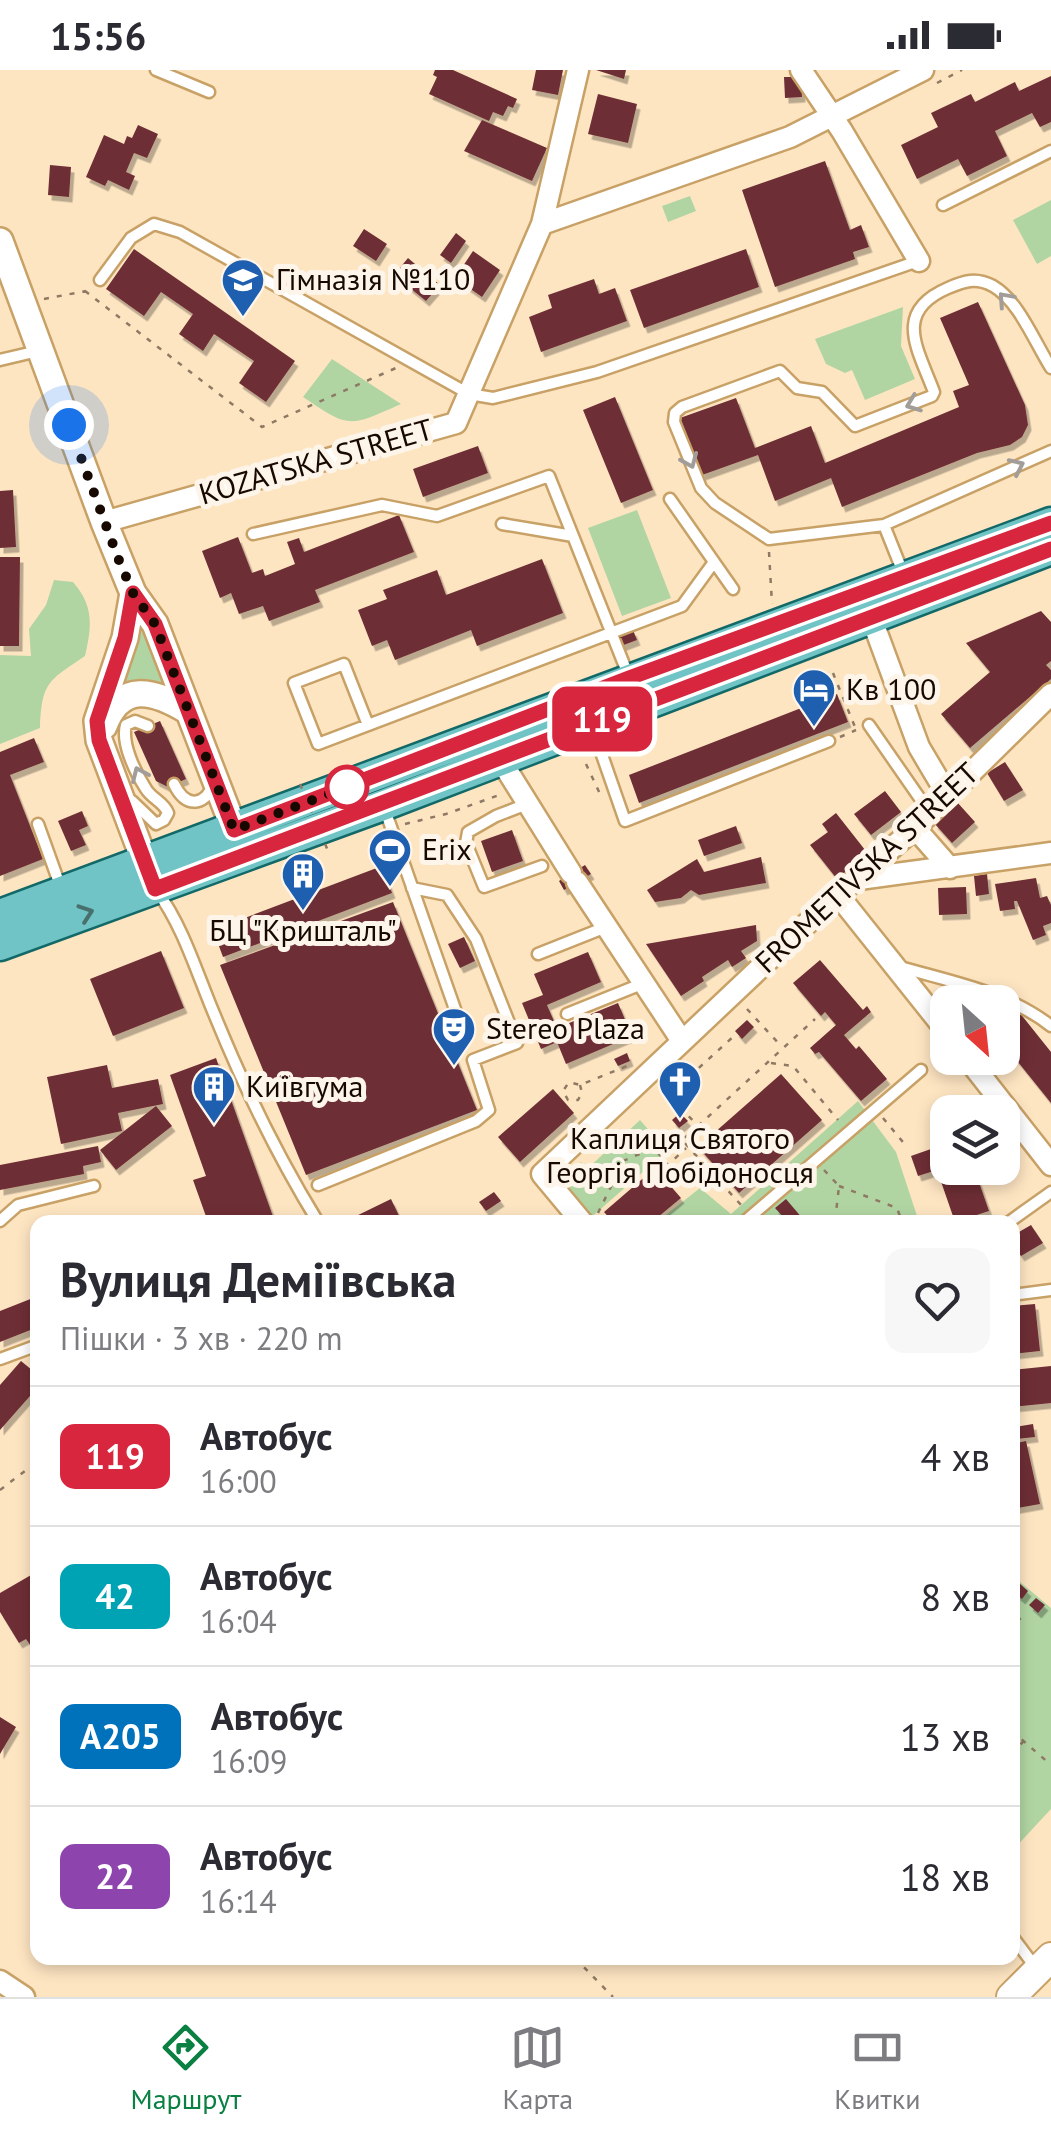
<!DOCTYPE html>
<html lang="uk">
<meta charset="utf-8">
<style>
:root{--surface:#fff;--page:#f7f7f7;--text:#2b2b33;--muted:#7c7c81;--line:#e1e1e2;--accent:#0b8043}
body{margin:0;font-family:"PT Sans",sans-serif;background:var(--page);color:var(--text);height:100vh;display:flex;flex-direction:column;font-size:38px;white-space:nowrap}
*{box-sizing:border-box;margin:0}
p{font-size:32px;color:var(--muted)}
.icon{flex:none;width:55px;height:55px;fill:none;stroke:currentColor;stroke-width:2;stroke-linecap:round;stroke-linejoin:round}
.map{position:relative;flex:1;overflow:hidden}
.sheet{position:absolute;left:30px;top:1145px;width:990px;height:750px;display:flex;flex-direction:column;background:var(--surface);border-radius:20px;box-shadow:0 5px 15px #0003}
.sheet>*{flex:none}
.badge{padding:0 20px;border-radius:15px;font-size:35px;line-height:65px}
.needle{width:65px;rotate:153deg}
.tools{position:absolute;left:930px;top:915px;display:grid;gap:20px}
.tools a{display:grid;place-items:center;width:90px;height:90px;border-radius:20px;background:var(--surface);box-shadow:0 5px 15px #0003;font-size:50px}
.you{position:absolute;width:50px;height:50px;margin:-25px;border:8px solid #fff;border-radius:50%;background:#1a73e8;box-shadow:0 0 0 15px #1a73e833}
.map>.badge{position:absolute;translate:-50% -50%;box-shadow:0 0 0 5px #fff}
.round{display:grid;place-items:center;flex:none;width:105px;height:105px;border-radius:20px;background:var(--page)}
.head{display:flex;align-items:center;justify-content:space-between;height:170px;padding:0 30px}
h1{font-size:48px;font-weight:800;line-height:75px}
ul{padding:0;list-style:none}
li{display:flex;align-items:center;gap:30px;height:140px;padding:0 30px;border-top:2px solid var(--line)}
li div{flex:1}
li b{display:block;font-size:38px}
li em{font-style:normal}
li .badge{min-width:110px;font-weight:700;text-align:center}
.status{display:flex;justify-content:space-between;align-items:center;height:70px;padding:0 50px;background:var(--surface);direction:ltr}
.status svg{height:28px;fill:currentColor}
.dock{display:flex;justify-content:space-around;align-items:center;height:140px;border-top:2px solid var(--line);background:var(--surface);font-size:28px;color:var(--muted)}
.dock a{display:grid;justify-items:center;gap:5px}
.dock .selected{color:var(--accent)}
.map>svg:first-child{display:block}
.green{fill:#b1d5a2}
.building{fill:#6e2f35;filter:url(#shadow)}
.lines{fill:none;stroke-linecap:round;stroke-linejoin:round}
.service-casing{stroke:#c8a166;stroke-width:15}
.minor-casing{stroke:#c8a166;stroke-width:25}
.tertiary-casing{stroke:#c8a166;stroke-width:30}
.secondary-casing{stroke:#c8a166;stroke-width:32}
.primary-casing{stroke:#126967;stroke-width:35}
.path{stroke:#8e7a64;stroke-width:2.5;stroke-dasharray:5 8;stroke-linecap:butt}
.service{stroke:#fff;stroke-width:10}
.minor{stroke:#fff;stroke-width:20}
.tertiary{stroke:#fff;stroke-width:25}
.secondary{stroke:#fff;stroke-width:28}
.primary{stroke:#70c4c5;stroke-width:30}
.path-bridge{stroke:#8e7a64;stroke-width:2.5;stroke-dasharray:5 8;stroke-linecap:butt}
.oneway{stroke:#a29d99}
.oneway2{stroke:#48706c}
.line-casing{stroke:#fff;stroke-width:22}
.line{stroke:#d7263d;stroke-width:15}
.walk{stroke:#170900;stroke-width:10;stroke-dasharray:0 18}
.stop-dot{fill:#fff;stroke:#d7263d;stroke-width:5}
.labels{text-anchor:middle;stroke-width:10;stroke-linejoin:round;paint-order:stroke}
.poi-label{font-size:30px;fill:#170900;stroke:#fef5ea;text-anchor:start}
.street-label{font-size:30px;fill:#170900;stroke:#fef5ea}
</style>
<div class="status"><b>15:56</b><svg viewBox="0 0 49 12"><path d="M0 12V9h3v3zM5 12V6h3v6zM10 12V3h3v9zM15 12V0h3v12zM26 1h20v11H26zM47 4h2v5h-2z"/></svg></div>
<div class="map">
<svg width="1051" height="1927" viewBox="0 0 1051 1927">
<defs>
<filter id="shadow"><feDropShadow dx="3.5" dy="5.5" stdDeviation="0" flood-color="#0004"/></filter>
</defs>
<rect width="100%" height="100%" fill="#fee5c2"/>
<path class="green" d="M690,126L696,141L668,152L662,136Z
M1051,130V186L1037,194L1013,150Z
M903,237L901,276L915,309L865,330L852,300L845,303L826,294L815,269Z
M332,289L401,334C349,357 350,359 303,327Z
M637,440L671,528L622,546L588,458Z
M54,510L73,512C94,536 92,556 85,586C48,611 42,612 40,658L0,674V585L31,586L29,559L46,535Z
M145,552L170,615L146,609L123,617Z
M858,1031L896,1082L919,1152H657L700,1118L731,1144Z
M640,1050L667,1081L588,1150L556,1113L581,1092L587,1099Z
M1013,1506L1051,1538V1739L1013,1780Z"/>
<path class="building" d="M435,0H453L517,29L513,38L508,36L503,46L493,42L489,51L429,24L437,7L433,5Z
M536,0H563L558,25L532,20Z
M596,0H626L624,9Z
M1051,6V52L1040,57L1032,43L995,61L1007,86L967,106L958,89L917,109L901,75L938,57L931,43L971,24L975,32L1015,12L1019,21Z
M784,7H801L802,27L785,28Z
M598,24L637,34L628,73L588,64Z
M482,50L547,78L532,111L464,81Z
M138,55L158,64L147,88L134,83L126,102L135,106L129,120L108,110L105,116L86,107L104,65L124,74L127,66L132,68Z
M825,91L850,160L861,155L869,177L853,182L855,189L775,217L742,120Z
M50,95L71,97L69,127L48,125Z
M364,159L387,174L376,191L353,176Z
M456,163L466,171L451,193L440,185Z
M134,179L295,291L266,332L239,313L254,291L214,264L203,281L179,264L193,244L161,222L144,246L106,219Z
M746,179L759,217L644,258L630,220Z
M473,181L500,200L482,227L455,208Z
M408,188L440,215L426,231L394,205Z
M594,209L599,224L615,218L627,251L541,282L529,247L552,238L548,225Z
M978,232L1025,335L1028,355L1022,367L1010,375L977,383L842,437L831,408L775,431L758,385L702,405L680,348L736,328L755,378L811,356L825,393L959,337L953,321L969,315L940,248Z
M615,327L653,420L621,433L583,340Z
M478,376L488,403L423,427L413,399Z
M13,420L16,477L0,478V421Z
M399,445L414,482L315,520L320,532L269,551L263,536L239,544L231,523L220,528L202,481L238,467L252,503L263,499L265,506L295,494L287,472L299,468L304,482Z
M0,487H20L19,576H0Z
M542,489L563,543L477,576L471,560L395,590L387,570L372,576L358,540L387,529L383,520L437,500L446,525Z
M1041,541L1051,552V591L1046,595L1051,600V609L970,678L941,644L990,602L966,573Z
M633,560L637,570L621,576L617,566Z
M837,624L848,652L639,733L629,705Z
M160,651L186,709L168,717L156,711L134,662Z
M34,668L44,692L10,705L43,789L0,806V682Z
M1005,692L1023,720L1004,731L987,703Z
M885,721L901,742L871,765L854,744Z
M957,732L975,752L952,773L934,753Z
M82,741L88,756L79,760L86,775L71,781L58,751Z
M836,743L869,785L837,809L810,775L828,762L822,754Z
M736,756L742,773L704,786L698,770Z
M512,760L523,791L492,802L481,771Z
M761,787L766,813L699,825L691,820L681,828L655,832L647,820L697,789L704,802Z
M585,795L591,804L564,820L559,811Z
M382,796L392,823L223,887L213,860Z
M987,804L989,824L976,826L974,806Z
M1036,808L1040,828L1047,826L1051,835V853L1043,856L1046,865L1033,870L1017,831H1014L1015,839L1000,841L995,814Z
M966,817L967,844L939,845L938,818Z
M393,832L477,1040L306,1105L220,895Z
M756,855L757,871L741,881L746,888L732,897L728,890L702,907L704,911L681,926L646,874Z
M464,867L475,891L460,898L448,874Z
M161,881L184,938L113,966L90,909Z
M588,882L601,912L547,935L557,958L618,933L632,966L566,994L557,972L541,979L522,933L543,925L534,904Z
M820,890L863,940L867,936L871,942L844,965L856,979L859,976L887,1009L861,1031L819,982L815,984L810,978L836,955L825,942L821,946L793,913Z
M1019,942L1051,982V1033L1002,972V955Z
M747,950L754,957L742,969L735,961Z
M627,983L630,991L618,996L614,989Z
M216,988L275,1152H208L193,1110L206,1106L170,1005Z
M107,995L112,1018L158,1009L163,1034L118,1043L122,1061L61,1074L47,1007Z
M781,1004L822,1050L739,1123L698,1077Z
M553,1019L574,1043L520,1092L498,1067Z
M156,1036L172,1056L116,1100L100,1080Z
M680,1043L688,1051L679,1058L672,1050Z
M948,1073V1098H974L989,1141L955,1152L937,1100L918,1106L911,1086Z
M98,1076L101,1092L83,1096L84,1104L0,1120V1095Z
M655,1098L681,1128L652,1152H613L604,1142Z
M494,1122L501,1131L486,1141L479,1132Z
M391,1129L402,1152H351L350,1149Z
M786,1129L803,1149L799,1152H788L775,1138Z
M1031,1155L1043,1173L1021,1186L1012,1173V1166Z
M38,1226V1257L0,1272V1241Z
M1035,1234L1040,1281L1012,1284V1236Z
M21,1291L38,1305V1332L30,1326L0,1360V1315Z
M1051,1296V1333L1012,1337V1300Z
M1033,1354L1035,1367L1016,1369L1015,1357Z
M1026,1371L1040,1434L1012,1439V1374Z
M38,1501V1595L30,1590L35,1582L26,1569L19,1573L0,1542V1523Z
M1019,1513L1028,1521L1022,1529L1012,1521Z
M1036,1528L1045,1535L1038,1543L1029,1535Z
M0,1647L16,1657L0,1684Z"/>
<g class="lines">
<g class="service-casing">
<path id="service" d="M156,0L209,22
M943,135L1051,81
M100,210L131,168L154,154L180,162L469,324L493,328L597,302L918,191
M0,290L38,281
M1051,298C1035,273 1019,231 993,216C976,207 964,211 948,218C892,242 918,279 934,322L932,326L855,356L822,322L797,318L780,301L682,337L675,343L674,352L701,418L715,433L769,469L884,455L1051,381
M670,429L733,519
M502,454L573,466L629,607
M884,455L904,505
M253,464L382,435L437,446L549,406L573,466
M368,655L344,594L294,613L318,674L682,536L714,492
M869,655L930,743
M593,659L625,751L829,671
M174,714C185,737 203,738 214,714
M132,731L156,754L164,750L168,743C164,732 152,729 146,719C135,702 121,673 126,655L135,651L148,656
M527,734L496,746L468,762L466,773L484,817L542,796
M385,740L456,942
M38,754L61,818
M157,821C184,858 197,904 215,946C244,1017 278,1087 318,1152
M538,884L606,857
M900,897C952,912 1008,922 1051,956
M567,944L644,913
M318,1115L476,1051L489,1040L473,990L517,973L476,869L447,825L412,818
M0,1151L18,1135L94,1116
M744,1152L921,1000
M1009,1152L1051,1122
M1012,1225L1051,1220
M0,1289L38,1275
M1012,1866L1036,1898"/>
</g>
<g class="minor-casing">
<path id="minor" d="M801,0L842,61L919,191
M542,154L790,67L923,0
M104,452L456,353L542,154L578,0
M871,547L919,677L948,726
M500,689L571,803
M915,758L950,798
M859,809L1051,783
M577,812L682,971
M838,825L948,963
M967,988L1051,1095
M582,1152L542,1104L833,829L915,758L1051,624
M0,1911L24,1927"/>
</g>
<g class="tertiary-casing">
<path id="tertiary" d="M0,171L104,452L133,523L155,554L240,774
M133,523L125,568L97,651L99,670L151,808
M104,656C121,610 155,621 188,641"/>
</g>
<g class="secondary-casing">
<path id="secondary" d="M1011,1927L1051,1887"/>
</g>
<g class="primary-casing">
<path id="primary" d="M0,845L1051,453
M0,875L383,735L1051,479"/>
</g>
<path class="path" d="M937,13L962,0
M85,221L262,357L396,298
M44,229L86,221
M769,482L772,534
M833,603L855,657
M840,667L856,660
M586,694L600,724
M405,754L446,744L502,724
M747,939L782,977
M771,993L793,996L838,1050
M580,1015L582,1023L578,1030H568L563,1021L569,1012L580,1015L627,996
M662,1018L698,1056L682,1070L742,1136
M670,1024L734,966
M883,1048L907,1077
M698,1056L815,949
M616,1076L634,1060
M824,1100L839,1116L835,1152
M575,1111L654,1078L668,1095L686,1078
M839,1116L897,1138L902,1152
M598,1143L623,1092
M0,1420L38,1391
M1012,1539L1021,1548L1012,1555
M1012,1661L1051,1695
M1012,1684L1029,1665
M575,1888L613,1927"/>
<use href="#service" class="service"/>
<use href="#minor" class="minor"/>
<use href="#tertiary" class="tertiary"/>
<use href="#secondary" class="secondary"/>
<use href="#primary" class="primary"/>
<path class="path-bridge" d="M300,714L328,781"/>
</g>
<defs><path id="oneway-chevron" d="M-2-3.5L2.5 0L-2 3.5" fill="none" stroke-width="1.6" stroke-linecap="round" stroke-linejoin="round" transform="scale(2.5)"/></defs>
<g class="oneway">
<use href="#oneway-chevron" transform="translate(1005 229) rotate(-132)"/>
<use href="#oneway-chevron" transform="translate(913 334) rotate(159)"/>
<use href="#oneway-chevron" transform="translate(690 391) rotate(67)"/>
<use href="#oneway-chevron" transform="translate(1017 396) rotate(-25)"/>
<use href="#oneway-chevron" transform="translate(139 704) rotate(-114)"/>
</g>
<use class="oneway2" href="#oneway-chevron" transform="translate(86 843) rotate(-19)"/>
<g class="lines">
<g class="line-casing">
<path id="line" d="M1051,453L629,608L234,760L155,554L133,523L125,568L97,651L99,670L155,819L1051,479"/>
</g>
<use href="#line" class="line"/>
<path class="walk" d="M69,355L118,488L133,523L155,554L234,760L347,717"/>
</g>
<defs>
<g id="school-pin" transform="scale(2.25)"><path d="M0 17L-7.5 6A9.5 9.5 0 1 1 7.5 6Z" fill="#1f5fb0" stroke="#fef5ea"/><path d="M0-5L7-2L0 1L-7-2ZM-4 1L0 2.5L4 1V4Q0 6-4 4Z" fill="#fff"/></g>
<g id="hotel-pin" transform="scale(2.25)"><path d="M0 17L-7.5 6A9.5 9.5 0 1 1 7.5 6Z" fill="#1f5fb0" stroke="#fef5ea"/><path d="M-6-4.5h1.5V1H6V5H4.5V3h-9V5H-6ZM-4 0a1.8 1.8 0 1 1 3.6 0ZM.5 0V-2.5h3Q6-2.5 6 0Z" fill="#fff"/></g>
<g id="stadium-pin" transform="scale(2.25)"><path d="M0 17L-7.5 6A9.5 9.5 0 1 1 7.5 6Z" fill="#1f5fb0" stroke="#fef5ea"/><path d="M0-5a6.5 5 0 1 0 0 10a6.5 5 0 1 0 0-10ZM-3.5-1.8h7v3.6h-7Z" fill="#fff"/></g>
<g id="building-pin" transform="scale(2.25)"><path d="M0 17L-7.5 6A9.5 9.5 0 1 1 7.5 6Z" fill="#1f5fb0" stroke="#fef5ea"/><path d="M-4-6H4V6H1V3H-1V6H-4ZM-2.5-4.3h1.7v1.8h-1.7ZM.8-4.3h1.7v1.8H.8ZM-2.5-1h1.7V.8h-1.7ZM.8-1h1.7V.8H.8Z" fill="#fff"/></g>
<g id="theatre-pin" transform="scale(2.25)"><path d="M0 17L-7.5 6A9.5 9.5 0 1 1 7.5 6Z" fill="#1f5fb0" stroke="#fef5ea"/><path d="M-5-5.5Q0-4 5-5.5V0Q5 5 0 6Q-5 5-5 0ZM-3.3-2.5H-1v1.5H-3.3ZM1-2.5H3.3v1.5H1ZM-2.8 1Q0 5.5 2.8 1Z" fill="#fff"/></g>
<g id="church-pin" transform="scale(2.25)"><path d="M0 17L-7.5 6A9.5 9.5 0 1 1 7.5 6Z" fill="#1f5fb0" stroke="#fef5ea"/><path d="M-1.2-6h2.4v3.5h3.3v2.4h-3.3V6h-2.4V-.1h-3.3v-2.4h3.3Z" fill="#fff"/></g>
</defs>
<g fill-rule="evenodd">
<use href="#school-pin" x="243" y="210"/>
<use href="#hotel-pin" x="814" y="620"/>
<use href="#stadium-pin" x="390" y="780"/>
<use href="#building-pin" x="303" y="804"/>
<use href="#theatre-pin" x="454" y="959"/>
<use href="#church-pin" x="680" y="1012"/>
<use href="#building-pin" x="214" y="1017"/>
</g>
<circle class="stop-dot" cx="347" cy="717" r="20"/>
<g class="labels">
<g class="poi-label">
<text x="276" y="220">Гімназія №110</text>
<text x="846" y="630">Кв 100</text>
<text x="422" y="790">Erix</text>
<text x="303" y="871" text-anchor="middle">БЦ "Кришталь"</text>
<text x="486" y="969">Stereo Plaza</text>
<text x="246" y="1027">Київгума</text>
<text x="680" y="1079" text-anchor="middle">Каплиця Святого<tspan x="680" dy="34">Георгія Побідоносця</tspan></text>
</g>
<g class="street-label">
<text transform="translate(316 392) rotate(-16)" y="10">KOZATSKA STREET</text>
<text transform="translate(867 798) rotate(-43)" y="10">FROMETIVSKA STREET</text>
</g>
</g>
</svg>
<div class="tools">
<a><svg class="needle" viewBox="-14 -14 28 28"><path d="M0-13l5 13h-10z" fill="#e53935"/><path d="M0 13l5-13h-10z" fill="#7c7c81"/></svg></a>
<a><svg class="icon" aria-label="layers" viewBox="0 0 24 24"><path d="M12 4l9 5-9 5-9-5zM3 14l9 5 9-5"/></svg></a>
</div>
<div class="you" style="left:69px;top:355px"></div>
<b class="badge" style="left:602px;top:649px;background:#d7263d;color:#fff">119</b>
<section class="sheet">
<div class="head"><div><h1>Вулиця Деміївська</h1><p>Пішки · 3 хв · 220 m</p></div><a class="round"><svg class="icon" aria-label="heart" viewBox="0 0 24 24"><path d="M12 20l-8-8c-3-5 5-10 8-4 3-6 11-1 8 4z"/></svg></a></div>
<ul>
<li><span class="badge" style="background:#d7263d;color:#fff">119</span><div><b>Автобус</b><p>16:00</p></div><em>4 хв</em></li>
<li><span class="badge" style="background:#00a3b4;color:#fff">42</span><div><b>Автобус</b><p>16:04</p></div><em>8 хв</em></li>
<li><span class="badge" style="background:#0072bc;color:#fff">А205</span><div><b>Автобус</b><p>16:09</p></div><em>13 хв</em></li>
<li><span class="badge" style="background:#8e44ad;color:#fff">22</span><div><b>Автобус</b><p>16:14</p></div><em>18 хв</em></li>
</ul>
</section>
</div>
<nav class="dock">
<a class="selected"><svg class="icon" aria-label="directions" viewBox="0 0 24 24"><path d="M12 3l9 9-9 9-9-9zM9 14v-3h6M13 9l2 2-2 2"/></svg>Маршрут</a>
<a><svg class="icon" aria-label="map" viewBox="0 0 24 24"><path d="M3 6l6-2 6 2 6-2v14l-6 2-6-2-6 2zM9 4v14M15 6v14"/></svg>Карта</a>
<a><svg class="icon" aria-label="tickets" viewBox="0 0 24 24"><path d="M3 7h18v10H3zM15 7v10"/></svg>Квитки</a>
</nav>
